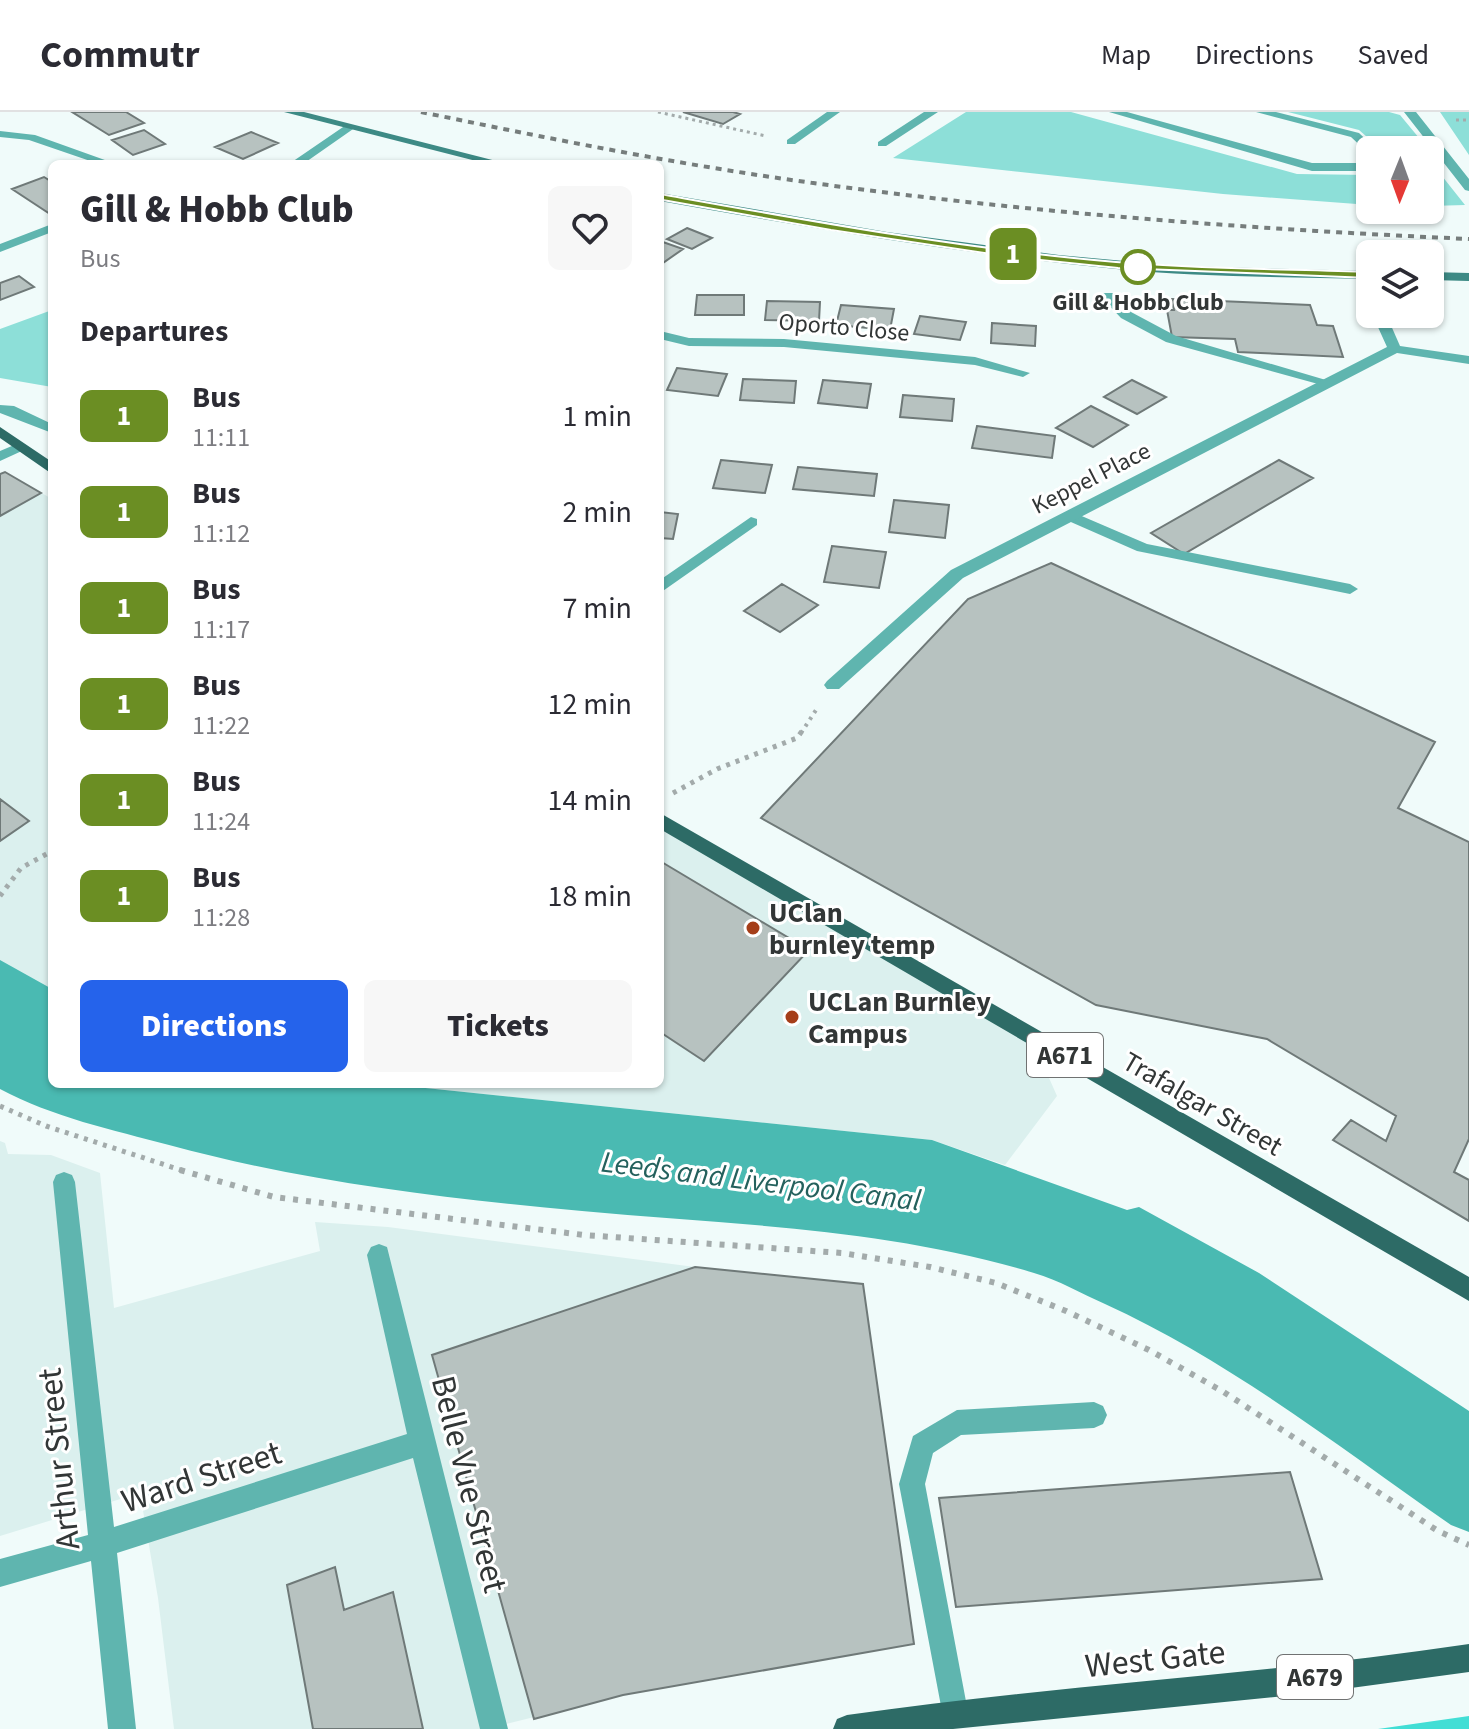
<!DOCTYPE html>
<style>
:root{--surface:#fff;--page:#f7f7f7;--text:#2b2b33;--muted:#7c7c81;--line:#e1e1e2;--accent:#2563eb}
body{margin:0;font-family:"Source Sans 3",sans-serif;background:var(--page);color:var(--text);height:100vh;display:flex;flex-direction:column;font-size:30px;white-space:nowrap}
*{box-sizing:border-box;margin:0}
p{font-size:26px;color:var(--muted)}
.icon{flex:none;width:44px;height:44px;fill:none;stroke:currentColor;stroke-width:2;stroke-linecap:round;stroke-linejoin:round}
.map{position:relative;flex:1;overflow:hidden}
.panel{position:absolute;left:48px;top:48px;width:616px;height:928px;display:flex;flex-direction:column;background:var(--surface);border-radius:12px;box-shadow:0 2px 6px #0004}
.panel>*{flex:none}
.badge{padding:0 16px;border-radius:12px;font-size:28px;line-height:52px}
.needle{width:52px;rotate:181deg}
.buttons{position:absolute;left:1356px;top:24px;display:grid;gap:16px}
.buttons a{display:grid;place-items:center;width:88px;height:88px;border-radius:12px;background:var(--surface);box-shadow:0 2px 6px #0004;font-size:40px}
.map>.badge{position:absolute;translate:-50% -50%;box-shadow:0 0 0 4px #fff}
h2{padding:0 32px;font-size:30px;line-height:72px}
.round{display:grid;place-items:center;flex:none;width:84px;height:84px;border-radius:12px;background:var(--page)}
.summary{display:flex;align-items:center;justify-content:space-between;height:136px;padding:0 32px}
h1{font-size:38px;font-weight:800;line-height:60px}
.button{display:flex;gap:16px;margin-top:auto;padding:16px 32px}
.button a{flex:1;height:92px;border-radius:12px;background:var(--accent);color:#fff;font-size:32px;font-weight:800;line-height:92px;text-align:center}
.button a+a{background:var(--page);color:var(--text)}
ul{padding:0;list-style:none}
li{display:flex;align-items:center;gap:24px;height:96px;padding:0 32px}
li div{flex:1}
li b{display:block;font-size:30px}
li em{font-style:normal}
li .badge{min-width:88px;font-weight:700;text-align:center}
header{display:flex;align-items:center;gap:48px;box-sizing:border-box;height:112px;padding:0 40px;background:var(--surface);border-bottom:2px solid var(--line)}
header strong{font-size:38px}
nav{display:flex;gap:44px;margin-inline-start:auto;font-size:28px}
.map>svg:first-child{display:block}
.built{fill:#dbf0ee}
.green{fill:#8ddfd8}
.forest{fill:#42ded5}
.water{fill:#4abab2}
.building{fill:#b7c2c0;stroke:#6f7978;stroke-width:2}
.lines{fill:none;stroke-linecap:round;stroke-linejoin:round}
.path-far3{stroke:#a3abab;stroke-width:3;stroke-dasharray:3 4;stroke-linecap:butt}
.path-far2{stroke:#a3abab;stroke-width:4;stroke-dasharray:3 5;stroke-linecap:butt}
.path-far1{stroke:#a3abab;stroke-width:5;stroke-dasharray:4 6;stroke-linecap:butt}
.path{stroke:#a3abab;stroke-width:6;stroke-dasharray:5 8;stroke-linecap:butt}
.lane{fill:#5fb5af;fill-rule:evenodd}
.street{fill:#5fb5af;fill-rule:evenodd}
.secondary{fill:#3d8a85;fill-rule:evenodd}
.primary{fill:#2d6b66;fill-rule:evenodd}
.rail{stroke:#767d7c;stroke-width:4;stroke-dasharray:6 6;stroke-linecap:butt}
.line{fill:#6b8e23;stroke:#fff;stroke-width:2}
.stop-dot{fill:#fff;stroke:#6b8e23;stroke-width:4}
.poi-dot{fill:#a53e19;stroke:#fff;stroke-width:3}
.labels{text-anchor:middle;stroke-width:6;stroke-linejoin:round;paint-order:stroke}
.far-stop-label{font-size:24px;font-weight:bold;fill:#323636;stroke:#fff}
.far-street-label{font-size:24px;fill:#323636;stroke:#fff}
.shield{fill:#fff;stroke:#707272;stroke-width:2}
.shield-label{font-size:26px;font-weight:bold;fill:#323636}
.poi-label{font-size:28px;font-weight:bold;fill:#323636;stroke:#fff;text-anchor:start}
.street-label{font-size:28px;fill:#323636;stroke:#fff}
.water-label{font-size:30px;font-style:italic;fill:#24615d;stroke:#fff}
.near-street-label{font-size:34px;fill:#323636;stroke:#fff}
</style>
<header>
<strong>Commutr</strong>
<nav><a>Map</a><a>Directions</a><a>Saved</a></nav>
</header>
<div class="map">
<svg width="1469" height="1617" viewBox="0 0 1469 1617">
<rect width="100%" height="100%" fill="#f0fbfa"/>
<path class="built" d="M5,360L52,387V886H0V362Z
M660,709L1030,923L1057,984L1005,1053L932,1028L387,972H660Z
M0,1029L5,1031L8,1042L51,1043L100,1061L114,1196L320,1139L315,1110L388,1115L695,1155L863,1172L914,1532L623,1583L486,1617H174L158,1486L140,1381L0,1424Z"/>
<path class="green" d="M966,0H1071L1297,62L1370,63V93L1223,82L893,46Z
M1288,0H1389L1400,3L1429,38H1382L1359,18Z
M1440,0H1469V43Z
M1430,64H1442L1465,93L1430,94Z
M52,198V275L0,266V217Z"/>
<path class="forest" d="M1469,1604V1617H1378Z"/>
<path class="water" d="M0,848L52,877V972H387L932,1028L1127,1098L1139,1095L1259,1161L1469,1299V1420L1451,1413C1339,1335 1230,1249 1105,1192C1082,1182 1059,1168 1034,1161C887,1116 734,1113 582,1099C442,1086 305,1070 169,1033C113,1018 52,1005 0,977Z"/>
<path class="building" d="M72,0H126L144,11L109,23Z
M683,0H733L740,2L723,12Z
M144,18L165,32L133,43L112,28Z
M251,20L278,31L243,47L215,35Z
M44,65L52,70L50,102L12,77Z
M687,116L712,126L692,137L667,127Z
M660,129L683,137L660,153Z
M19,164L34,175L0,188V171Z
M697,183H744V203H695Z
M1172,187L1310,193L1317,213L1333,214L1343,245L1238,240L1235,227L1172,225L1167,198H1174Z
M767,189L820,190L819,209L765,208Z
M841,193L894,197L890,218L836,213Z
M920,204L966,210L960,228L914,222Z
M992,211L1036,214L1035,234L991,231Z
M677,256L727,262L718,284L667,278Z
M743,267L796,269L794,291L740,288Z
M823,268L871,272L867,296L818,291Z
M1132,268L1166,285L1137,302L1104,285Z
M903,283L954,287L952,309L900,305Z
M1091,294L1128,313L1093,335L1056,316Z
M977,314L1055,324L1052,346L972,336Z
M721,348L772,353L765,381L713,376Z
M1279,348L1313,366L1184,442L1151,421Z
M798,355L877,362L874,384L793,377Z
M5,360L41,381L0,404V362Z
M894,388L949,393L945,426L889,420Z
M660,400L678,402L673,427L660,426Z
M832,434L886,440L879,476L824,470Z
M1051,451L1435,630L1398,696L1469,730V1027L1454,1060L1469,1068V1109L1333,1028L1351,1008L1386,1029L1396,1004L1267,927L1096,893L761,706L968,487Z
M782,472L818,493L780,520L744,499Z
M0,687L29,709L0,729Z
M660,749L809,838L704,949L660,920Z
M695,1155L863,1172L914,1532L623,1583L534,1607L432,1243Z
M1290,1360L1322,1467L956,1495L939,1386Z
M335,1455L344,1498L393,1480L423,1617H313L287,1473Z"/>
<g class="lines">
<path class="path-far3" d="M658,0L766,24
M1456,8H1469"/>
<path class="path-far2" d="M801,621L818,595"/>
<path class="path-far1" d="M673,681L717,657L797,626L802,619
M0,784L21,756L52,739
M0,994L46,1014L187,1060"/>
<path class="path" d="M180,1058L274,1085L584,1123L842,1141L930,1155L996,1171L1066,1199L1149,1238L1222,1279L1438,1419L1469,1433"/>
<path class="lane" d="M827,0H840L795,32H787V28Z
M1256,0H1276L1359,21L1377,38L1367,40L1351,25Z
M1103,181H1113L1131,200L1176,224L1336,271L1329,275L1166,230L1121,206L1103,187Z
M1070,399L1147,432L1350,472L1358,477L1350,482L1137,439L1064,407V401Z
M1094,1290L1103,1294L1107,1303L1103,1312L1094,1316L961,1323L933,1341L925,1372L968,1600L964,1610L954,1614L944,1610L899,1372L913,1324L957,1298Z"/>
<path class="street" d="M924,0H938L886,34H878V30Z
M1109,0H1127L1312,51H1370V59H1312Z
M1404,0H1416L1469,67V79L1465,78Z
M346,13L356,15L303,52H289Z
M0,19L35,23L116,52H99L29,28L0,25Z
M52,112V120L0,140V132Z
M1361,159L1366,160L1370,169V187L1363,183L1355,163Z
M1372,202H1386L1400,234L1469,244V252L1397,241L963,466L839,577H827L824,573L827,569L951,458L1387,235Z
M660,219L689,226L784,227L975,245L1030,261L1023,265L975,253L784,235L689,234L660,227Z
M0,293L14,294L52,312V321L0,301Z
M19,331L26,335L24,338L0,349V339Z
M751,405L757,407V413L660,481V468Z
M64,1060L72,1063L75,1070L114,1415L407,1322L367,1143L371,1135L379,1132L387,1135L508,1617H480L413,1346L117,1441L136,1617H108L91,1449L0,1475V1447L88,1423L53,1070L56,1063Z"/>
<path class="secondary" d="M284,0H304L508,52H488Z
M660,81L887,120L1059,143L1179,154L1370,159V167C1285,165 1200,165 1116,157C963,142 811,116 660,89Z
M1430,160L1469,161V169L1430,168Z"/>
<path class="primary" d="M0,315L52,350V362L0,326Z
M660,701L1469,1165V1189L660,717Z
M1469,1532V1560L1314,1581L953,1617H833L837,1607L847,1603C1054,1573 1262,1563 1469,1532Z"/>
<path class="rail" d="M421,0C551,27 681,53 813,71C1031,101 1250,117 1469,127"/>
</g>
<path class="line" d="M660,82C811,109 963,137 1116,150C1200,157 1286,157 1370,160L1375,163L1370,166L1118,156L1011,145L831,118L657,87Z"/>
<circle class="stop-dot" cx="1138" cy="155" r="16"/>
<g class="poi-dot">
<circle cx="753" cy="816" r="8"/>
<circle cx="792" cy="905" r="8"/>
</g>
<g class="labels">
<g class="far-stop-label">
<text x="1138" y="198">Gill &amp; Hobb Club</text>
</g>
<g class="far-street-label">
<text transform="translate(844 215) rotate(5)" y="8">Oporto Close</text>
<text transform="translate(1091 366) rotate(-27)" y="8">Keppel Place</text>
</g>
<g class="shield">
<rect x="1027" y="921" width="76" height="44" rx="6"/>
<rect x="1277" y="1543" width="76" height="44" rx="6"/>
</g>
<g class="shield-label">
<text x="1065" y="952">A671</text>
<text x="1315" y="1574">A679</text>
</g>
<g class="poi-label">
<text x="769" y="810">UClan<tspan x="769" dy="32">burnley temp</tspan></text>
<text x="808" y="899">UCLan Burnley<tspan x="808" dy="32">Campus</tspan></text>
</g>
<g class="street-label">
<text transform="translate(1203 991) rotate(30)" y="10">Trafalgar Street</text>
</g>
<g class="water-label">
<text transform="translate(761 1069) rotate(7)" y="10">Leeds and Liverpool Canal</text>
</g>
<g class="near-street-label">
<text transform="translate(58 1347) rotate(-96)" y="12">Arthur Street</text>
<text transform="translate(201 1364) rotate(-18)" y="12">Ward Street</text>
<text transform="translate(470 1372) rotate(76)" y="12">Belle Vue Street</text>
<text transform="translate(1155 1546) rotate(-6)" y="12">West Gate</text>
</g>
</g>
</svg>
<div class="buttons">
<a><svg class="needle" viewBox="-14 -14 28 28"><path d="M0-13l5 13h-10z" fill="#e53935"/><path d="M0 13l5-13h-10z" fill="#7c7c81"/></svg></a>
<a><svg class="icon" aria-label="layers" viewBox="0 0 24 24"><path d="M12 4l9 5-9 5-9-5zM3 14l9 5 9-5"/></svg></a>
</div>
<b class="badge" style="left:1013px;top:142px;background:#6b8e23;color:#fff">1</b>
<section class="panel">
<div class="summary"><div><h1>Gill &amp; Hobb Club</h1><p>Bus</p></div><a class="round"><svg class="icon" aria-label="heart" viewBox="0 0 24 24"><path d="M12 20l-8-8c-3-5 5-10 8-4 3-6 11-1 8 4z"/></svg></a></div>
<h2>Departures</h2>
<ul>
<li><span class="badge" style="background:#6b8e23;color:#fff">1</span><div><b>Bus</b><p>11:11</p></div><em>1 min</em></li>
<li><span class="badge" style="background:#6b8e23;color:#fff">1</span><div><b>Bus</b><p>11:12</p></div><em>2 min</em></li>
<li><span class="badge" style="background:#6b8e23;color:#fff">1</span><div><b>Bus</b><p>11:17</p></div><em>7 min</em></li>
<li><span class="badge" style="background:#6b8e23;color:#fff">1</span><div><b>Bus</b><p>11:22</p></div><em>12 min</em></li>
<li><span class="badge" style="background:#6b8e23;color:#fff">1</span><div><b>Bus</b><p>11:24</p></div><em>14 min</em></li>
<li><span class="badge" style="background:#6b8e23;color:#fff">1</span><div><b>Bus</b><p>11:28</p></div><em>18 min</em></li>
</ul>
<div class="button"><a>Directions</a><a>Tickets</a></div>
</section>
</div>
